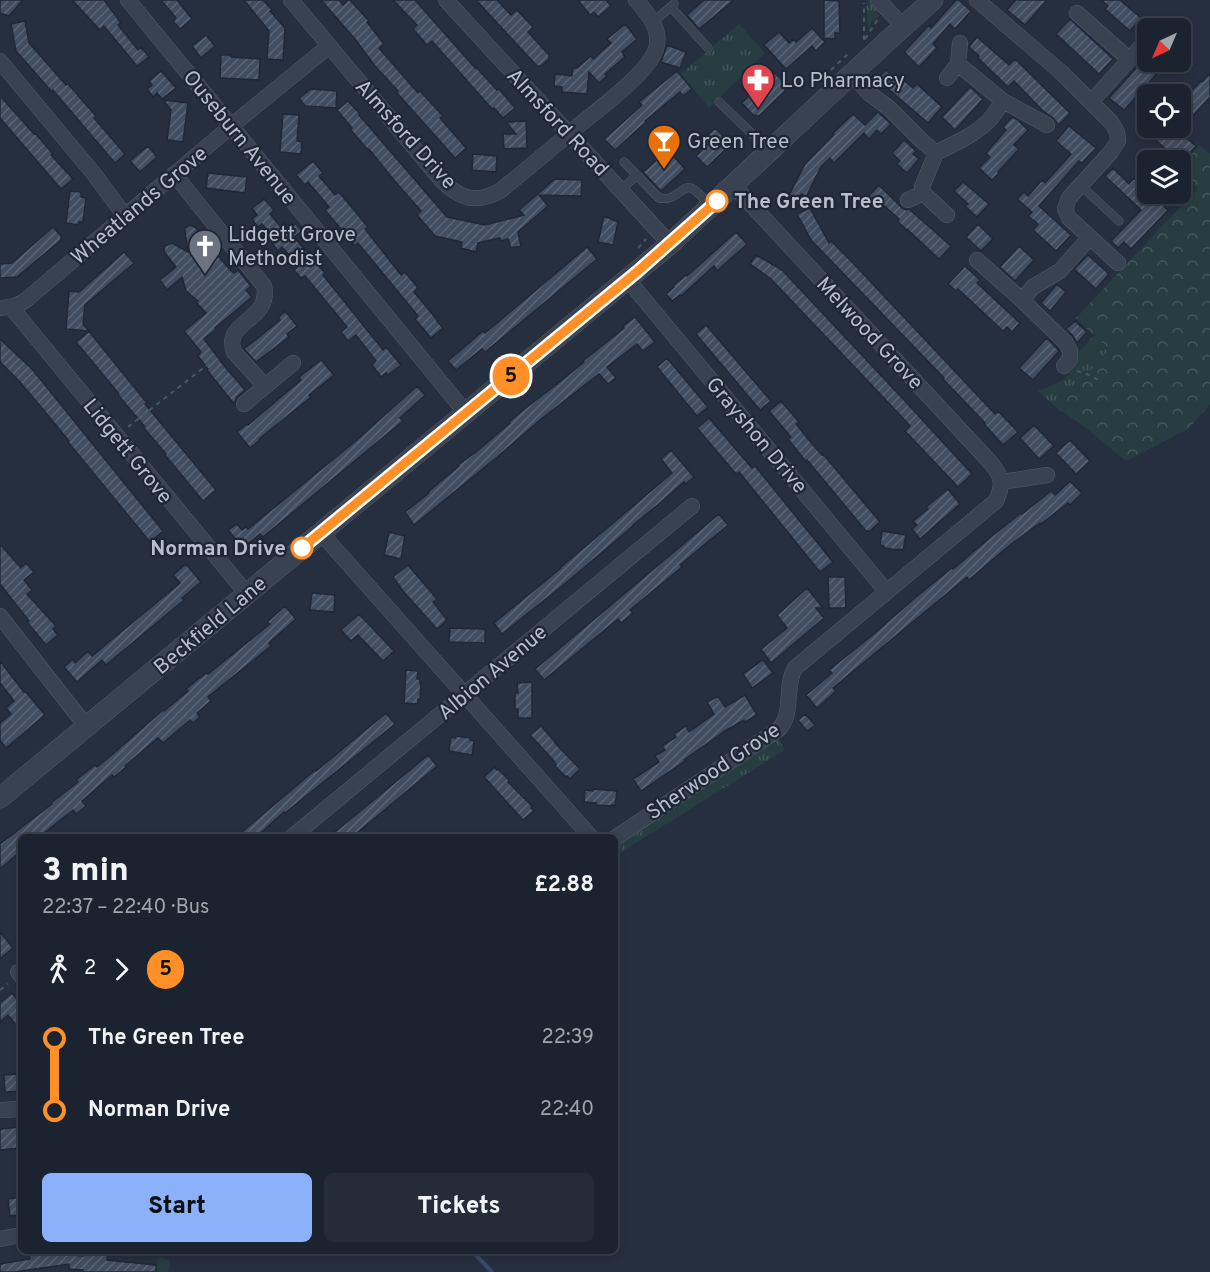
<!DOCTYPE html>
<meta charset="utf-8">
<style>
:root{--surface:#1c2330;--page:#252b38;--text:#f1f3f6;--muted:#a0a4ab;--line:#3a404c;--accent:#8bb1fa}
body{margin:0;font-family:Overpass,sans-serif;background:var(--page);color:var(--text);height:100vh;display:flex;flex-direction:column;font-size:22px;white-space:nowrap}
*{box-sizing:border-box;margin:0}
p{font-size:20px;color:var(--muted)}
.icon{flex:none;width:33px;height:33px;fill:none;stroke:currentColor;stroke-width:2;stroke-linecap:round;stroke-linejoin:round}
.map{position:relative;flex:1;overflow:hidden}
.side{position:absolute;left:18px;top:834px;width:600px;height:420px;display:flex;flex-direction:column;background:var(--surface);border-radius:9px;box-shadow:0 3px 9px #0003,0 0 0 2px var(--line)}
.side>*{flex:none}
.badge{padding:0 12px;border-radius:20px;font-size:21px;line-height:39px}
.needle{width:39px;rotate:224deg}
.fabs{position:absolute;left:1137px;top:18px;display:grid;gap:12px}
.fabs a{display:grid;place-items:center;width:54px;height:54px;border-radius:9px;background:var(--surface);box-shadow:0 3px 9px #0003,0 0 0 2px var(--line);font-size:30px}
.map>.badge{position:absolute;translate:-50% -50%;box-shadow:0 0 0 3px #fff}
.legs{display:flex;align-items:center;gap:9px;height:66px;padding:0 24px;font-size:20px}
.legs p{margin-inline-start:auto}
.head{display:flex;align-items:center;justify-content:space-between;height:102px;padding:0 24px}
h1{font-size:33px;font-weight:800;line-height:45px}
.action{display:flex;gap:12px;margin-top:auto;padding:12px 24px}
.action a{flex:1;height:69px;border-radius:9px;background:var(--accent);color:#111;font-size:24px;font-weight:800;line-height:69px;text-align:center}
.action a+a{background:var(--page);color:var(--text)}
ul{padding:0 24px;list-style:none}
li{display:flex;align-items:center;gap:21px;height:72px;font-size:22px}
li i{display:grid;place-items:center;width:9px;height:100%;margin:0 8px;background:currentColor}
li i::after{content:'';width:15px;height:15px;margin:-8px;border:4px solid;border-radius:50%;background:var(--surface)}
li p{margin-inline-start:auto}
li:first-child i{background:linear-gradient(#0000 50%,currentColor 0)}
li:last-child i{background:linear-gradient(currentColor 50%,#0000 0)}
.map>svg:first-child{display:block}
.grass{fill:url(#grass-tufts)}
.park{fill:url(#park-crowns)}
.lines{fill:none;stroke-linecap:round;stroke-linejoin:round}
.stream{stroke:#384a68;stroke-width:4}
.building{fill:url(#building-hatch);stroke:#202837;stroke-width:1.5}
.service-casing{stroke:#545d6b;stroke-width:9}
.minor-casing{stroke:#545d6b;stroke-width:16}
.tertiary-casing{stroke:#545d6b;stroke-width:21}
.path{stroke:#455a5e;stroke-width:2;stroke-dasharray:4.5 4.5;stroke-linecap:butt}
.service{stroke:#394250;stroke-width:8}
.minor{stroke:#394250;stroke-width:15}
.tertiary{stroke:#394250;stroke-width:20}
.line-1-casing{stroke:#fff;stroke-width:14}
.line-1{stroke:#ff9027;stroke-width:9}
.stop-1-dot{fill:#fff;stroke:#ff9027;stroke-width:3}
.labels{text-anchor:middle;stroke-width:4.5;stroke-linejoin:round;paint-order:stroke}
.poi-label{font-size:21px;fill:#b6bdcb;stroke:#1e2635;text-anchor:start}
.street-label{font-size:21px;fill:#b6bdcb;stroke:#1e2635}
.stop-label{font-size:21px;font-weight:bold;fill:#b6bdcb;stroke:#1e2635;text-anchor:start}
</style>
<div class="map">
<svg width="1210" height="1272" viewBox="0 0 1210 1272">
<defs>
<pattern id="grass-tufts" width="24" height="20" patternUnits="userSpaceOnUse" patternTransform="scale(1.5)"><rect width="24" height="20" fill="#273d41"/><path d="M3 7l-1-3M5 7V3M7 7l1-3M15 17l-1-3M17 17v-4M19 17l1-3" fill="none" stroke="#44575b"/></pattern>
<pattern id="park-crowns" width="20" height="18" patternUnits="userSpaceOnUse" patternTransform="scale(1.5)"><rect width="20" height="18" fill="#273d41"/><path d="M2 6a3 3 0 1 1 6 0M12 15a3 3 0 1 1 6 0" fill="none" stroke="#44575b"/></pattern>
<pattern id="building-hatch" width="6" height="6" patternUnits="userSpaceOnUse" patternTransform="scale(1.5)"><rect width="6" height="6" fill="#414d60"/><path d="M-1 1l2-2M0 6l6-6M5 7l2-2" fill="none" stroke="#5a6575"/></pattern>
</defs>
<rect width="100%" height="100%" fill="#252f40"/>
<path class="grass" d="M868,0H870L879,15L871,23L869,31L866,5Z
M739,24L765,53L709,108L681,74Z
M1094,336L1109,350L1057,408L1038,391C1059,383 1074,379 1076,354Z
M778,738L785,750L615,856V843Z
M158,1257L170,1260L168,1272H156Z"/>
<path class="park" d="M1200,145L1210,154V404L1188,429L1126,461L1081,424L1057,408L1109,350L1076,318L1198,188L1181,172V166Z"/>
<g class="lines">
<path class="stream" d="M472,1251L492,1272"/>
</g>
<path class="building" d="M0,0H23L9,16L0,13Z
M72,0H104L121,23L118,25L138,50L141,47L149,57L137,66L104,26L100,30Z
M161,0H177L192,19L180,29L173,21L176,18Z
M244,0H263L272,10L270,11L285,28L283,60L267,59L269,31Z
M321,0H339L343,5L348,0H350L369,21L367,22L384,44L379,48L418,93L420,91L432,104L443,116L440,118L466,148L455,158L397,93L398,91L375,66L355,39Z
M393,0H415L475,68L476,67L497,90L499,89L515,108L503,118L494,108L492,109L432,41L427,45L413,29L417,25Z
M476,0H497L511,15L517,10L533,27L528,32L549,55V59L541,66H537Z
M578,0H606L611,6L598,17L594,12L590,15Z
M704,0H734L699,29L687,15Z
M824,0L839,1L840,33H835V39L824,38Z
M956,0H959L971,11L955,29L950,24L933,44L937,48L919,67L904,52L929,25L931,28Z
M1016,0H1047L1025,25L1007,10Z
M1101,0H1120L1141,18L1130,31L1105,9L1108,6Z
M1070,19L1113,59L1099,74L1056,34Z
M25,21L29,43L66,85L68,84L96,116L94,118L125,154L115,163L63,102L53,90L52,92L16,51L11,24Z
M625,24L637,39L622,52L625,57L605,74L607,76L599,83L589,72L587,94L562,92V87L554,86L555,74L572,76L573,68H577L591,56L593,59L611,43L607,39Z
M812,28L825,42L816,51L812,46L786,69L764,45L779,32L789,43L794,39L796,42Z
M206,35L215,46L201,58L192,46Z
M977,37L1009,65L1015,59L1070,113L1059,125L1052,117L1043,111L1014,81L1008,87L978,58L979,56L969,47Z
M667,45L686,52L680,68L661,62Z
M221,55H231V57L260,59L259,80L220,78Z
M1142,62H1165L1161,67L1162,68L1124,110L1109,98Z
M886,70L897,80L899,76L913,88L917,84L942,107L928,123L886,87L884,89L875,81Z
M161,71L176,88L162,99L157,93L153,97L147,89L152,85L149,81Z
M677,71L692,89L683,96L680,92L645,121L646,122L615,150L604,139L642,105L639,102Z
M774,72L786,84L785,91L759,116L753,115L742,103Z
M1210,73V97L1180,130V103L1202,80L1203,81Z
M970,87L983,99L955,130L942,117Z
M311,89L337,91L336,108L305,106L299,98Z
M0,96L34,134L35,133L53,154L51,155L73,179L61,189L0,118Z
M163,100L188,103L183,142L167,140L171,110Z
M348,101L360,114L359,115L447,217L485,225L524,215L519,210L555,179L582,180L581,196L539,195L548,206L518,232L521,246L511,248L508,239L501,241L500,238L478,243L476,252L461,248L462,242L435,236L417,215L421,211L393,179L369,149L368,150L350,129L352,128L337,110Z
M878,112L891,124L881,134L877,130L869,139L864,133L834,163L830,158L821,167L806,197L802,194L781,211L805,164L834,134L833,133L853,114L865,125Z
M283,114L299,115L297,141L302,142L301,154L280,152Z
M1012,117L1018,120L1028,130L1014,145L1019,149L998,172L999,173L992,180L979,168L990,157L986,153L1006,130L1003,127Z
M526,121L527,148L504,149L503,134H516L506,122Z
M1069,126L1096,148L1082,163L1079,161L1039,206L1071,235L1056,251L1033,230L1038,224L1028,216L1032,212L1017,199L1024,192L1028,196L1042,180L1045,183L1071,154L1056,141Z
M715,128L731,144L707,167L696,156L707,145L703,140Z
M1157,128H1175L1196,146L1180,163V160H1178L1150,135Z
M904,140L916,151L913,154L919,159L907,173L897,164L900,161L892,153Z
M148,146L157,157L140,172L130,161Z
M668,150L685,169L661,191L643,172Z
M473,154L497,156L496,172L472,170Z
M313,161L323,173L319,176L335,195L339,192L368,227L365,229L401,275L405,272L418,288L414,292L438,321H437L443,328L431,338L415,319L418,316L358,243L355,246L325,210L329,207L308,182L305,185L296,175Z
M1113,168L1129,184L1134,178L1148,191V194H1150L1168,210L1131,249L1124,242L1118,248L1111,241L1141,210L1105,176Z
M208,173L247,177L245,193L206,188Z
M963,182L989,204L977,217L965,206L968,204L954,191Z
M879,185L902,208L906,210L909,209L951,246L939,259L908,230V231L897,221L899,219L881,203L878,206L868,197Z
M70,191L81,192V197L86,198L83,222H79L78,225L66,223Z
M264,199L274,210L270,214L285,232L296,224L302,231L294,237L325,273L323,275L383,350L386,347L401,365L388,375L386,373L381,377L372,365L376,361L356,335L348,341L341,332L347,327L305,276L301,278L294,270L299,266L282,247L278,251L272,243L275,240L262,224L258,227L252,219L257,215L252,208Z
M810,208L829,243L831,241L852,262L995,414L998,411L1018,432L1003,445L984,424L985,423L943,379L944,378L811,240L797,214Z
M604,216L618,222L613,245L598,242Z
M978,224L993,239L981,251L966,237Z
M190,225L195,227L213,247L211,248L232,272L234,273L238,270L251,286L246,290L252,297L215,328L216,329L204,339L226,368L245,390L237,397L234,404L207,370L208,369L198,356L201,352L184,331L206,313L196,302L198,301L186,291L182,277L167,290L160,280L176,267L165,253L164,250L165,246L172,243L188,252L185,232V228Z
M53,227L61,236V240L17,277L0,278V264L12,263Z
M736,232L747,244L717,271L714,266L681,296L680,295L672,301L666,294L674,287L673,286L686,275L687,276Z
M1019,246L1034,260L1015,281L1000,267Z
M587,247L597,259L501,339L485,352L482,349L456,370L448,361L483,331L485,333Z
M124,252L134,263L85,305L83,324L147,403L145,404L216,490L203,501L165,455L166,454L144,428L145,427L118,395L119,394L76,342L89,331L66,329L69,291L79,292Z
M756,255L782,270L904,400L972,474L958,487L905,431L910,426L900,415L771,279L750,264Z
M1088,255L1109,274L1096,289L1074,269Z
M965,266L980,280L977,283L1020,323L1012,332L1007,327L1003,331L958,289L956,291L948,284Z
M1057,284L1066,292L1050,311L1041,303Z
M285,311L297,326L287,334L289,337L256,362L244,349L280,320L278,318Z
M635,317L655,342L643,351L637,344L607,367L616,378L608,384L599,374L540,420L496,458L414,525L405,512L429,493L428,492L459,466L458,465L476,452L510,423L509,422L527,407L561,381L584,362L583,361L624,328L623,326Z
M1075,321L1087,332L1077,343L1073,336L1066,329Z
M706,325L771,401L760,410L696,334Z
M1047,338L1059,351L1033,380L1019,368Z
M0,339L32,369L163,531L150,542L68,442L69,441L46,413L20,382L0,362Z
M667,358L708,407L697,416L657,367Z
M321,360L334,375L309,395L311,397L259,439L260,440L250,448L237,432L247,424L248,425L282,396L301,380L299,377Z
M417,386L425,395L400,418L403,421L263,537L260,534L243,548L228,530L237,524L242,530L246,527L248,529L358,439Z
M781,401L799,422L796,424L808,439L822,455L823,454L880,522L870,531H866L807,460V463L788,439L791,437L769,411Z
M709,418L752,468L755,466L833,562L820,572L739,472L736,474L697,428Z
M1034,425L1054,446L1039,459L1020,438Z
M1070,440L1090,461L1076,474L1056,453Z
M671,450L694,477L685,484L684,482L660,503L633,525V526L567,582L502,634L494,623L561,568V567L672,473L661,459Z
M1070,481L1082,493L1070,505L1068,503L1041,524L1040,523L1010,545L969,580L967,577L833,688L836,691L817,708L806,695L832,673L829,670L875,633L916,597L952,568L953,569L992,536L1021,513L1022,514L1051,491L1055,495Z
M948,489L960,504L920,539L912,529L917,525L913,521L928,509L926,507Z
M719,514L728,525L680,565L682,567L630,610L633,613L621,623L618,619L544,680L535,669Z
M882,531L906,535L903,550L899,549V550L884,548V546L880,545Z
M389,532L405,536L401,559L384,555Z
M0,544L21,568L26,563L34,572L24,580L32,590L27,594L56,626L53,629L58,635L46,645L27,622L29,621L0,584Z
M186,564L201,582L182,598L184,600L106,665L102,660L77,682L64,667L73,659L75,663L88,651L92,656L180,583L173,575Z
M408,565L437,599L433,602L447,620L437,629L403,591L393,577Z
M828,577H845L846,608H829Z
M807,588L823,608H816L824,618L771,663L761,649L787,628L777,615Z
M312,593L335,595L334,612L310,610Z
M285,606L296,619L269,643L271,646L208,697L211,701L197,713L200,717L193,723L190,720L163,743L158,738L125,766L126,767L114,777L112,775L82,801L86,806L76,814L73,810L39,837H21V851L0,869V844L52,804L51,803L78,782L76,780L95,765L97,767L114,753L163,710L164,711L188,691L186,689L206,673L208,674L270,624L267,622Z
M359,614L394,651L383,661L358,635L351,641L341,630Z
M450,628L485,629V643L449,642Z
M763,660L773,673L752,688L743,674Z
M0,661L24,692L25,691L45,715L6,748L0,740V723L11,714L6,708L14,701L0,683Z
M406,670L418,671L417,679H420V683H421L420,699H418V704L404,703Z
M532,682V718H518V709H515V693H518L517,683Z
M745,695L757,715L745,722L744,720L725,731L684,760L685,761L641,791L633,779L659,762L655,756L665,750L662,746L676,737L674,734L686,726L689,732L714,714L707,702L718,696L725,707Z
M386,713L395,724L373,742L285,813L284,812L256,837H236L315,770L316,771Z
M805,714L815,725L807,731L798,720Z
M541,726L556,743H555L580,769L570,779L567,776L566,777L555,766L556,765L554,761L530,735Z
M455,736L471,738L470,740L474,741L472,755L449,751L451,737L455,738Z
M428,755L437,766L363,828L352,837H329Z
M495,767L497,770L498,769L509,780L508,782L532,806L531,808L534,811L523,820L484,777Z
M593,789L617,791L615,805H612V806L596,805V803L584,802L585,790L593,791Z
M0,932L13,948L0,959Z
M12,993L21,1004V1031L8,1015L0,1022V1003Z
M21,1074V1091L5,1092L4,1075Z
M21,1127V1148L0,1150V1129Z
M21,1197V1215L10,1216L8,1199Z
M38,1251H40V1254L55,1252V1254L84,1256V1251L108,1253L107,1260L156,1265V1272H83V1270L69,1269V1264L14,1272H0V1264L30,1259L29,1252Z"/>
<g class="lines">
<g class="service-casing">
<path id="service" d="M671,7L708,48
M653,22L674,4
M719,102L769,150
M624,162L659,198C677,202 680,185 691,188C698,191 705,200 710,206
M1080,185L1119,221
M621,190L637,175"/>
</g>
<g class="minor-casing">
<path id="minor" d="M128,0L466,413
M291,0L442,181C461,199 476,204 500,191C526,170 552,148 578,126C598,110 649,72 656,49C662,29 648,14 636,0
M446,0L670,244
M878,0L903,26
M977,0L1062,73L1111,122L1117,132L1118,141L1111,152L1069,198L1065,209L1069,218L1118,263
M1077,13L1129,59
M1156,28L1160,24
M0,61L94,174L125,216
M958,64L1003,101L1047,125
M851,74L870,94L889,108L922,141L936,153
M947,78L958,64L960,43
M1091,102L1148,39
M936,153C955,143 978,134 992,117C996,112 999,106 1003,101
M936,153L922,187L923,193L947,215
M174,174L264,286C272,321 222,321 234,352L265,386
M908,200L923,193
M977,260L1022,300L1033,287L1060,271L1090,237
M628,280L886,591
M1022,300L1066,343L1070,351V359L1064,366
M11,307L247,594
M0,308C10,307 18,306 26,300L236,122L329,46
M244,404L293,363
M1002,482L1047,475
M321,533L591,837
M0,616L86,726
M292,837L692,506
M615,838L779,729C794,714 784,687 795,668L996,501C1004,484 1002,476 990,462L734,186
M18,972L21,976
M0,1110L21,1109
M0,1239L21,1235"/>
</g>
<g class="tertiary-casing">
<path id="tertiary" d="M0,798L670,244C758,163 844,79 933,0"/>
</g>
<path class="path" d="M865,39L878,19
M864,40V3
M831,70L849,53
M638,248L646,239
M1077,371L1087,374L1102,382
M128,427L220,355
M0,990L8,984"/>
<use href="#service" class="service"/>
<use href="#minor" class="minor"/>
<use href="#tertiary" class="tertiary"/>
</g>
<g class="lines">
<g class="line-1-casing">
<path id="line-1" d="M302,548L638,271L717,201"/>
</g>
<use href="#line-1" class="line-1"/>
</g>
<defs>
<g id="pharmacy-pin" transform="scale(1.725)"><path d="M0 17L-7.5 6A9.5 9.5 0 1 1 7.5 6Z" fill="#e0444e" stroke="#1e2635"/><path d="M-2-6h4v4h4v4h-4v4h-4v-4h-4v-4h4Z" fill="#fff"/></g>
<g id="bar-pin" transform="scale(1.725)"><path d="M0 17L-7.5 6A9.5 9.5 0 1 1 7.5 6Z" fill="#e8710a" stroke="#1e2635"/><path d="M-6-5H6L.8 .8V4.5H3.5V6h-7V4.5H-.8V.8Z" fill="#fff"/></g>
<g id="church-pin" transform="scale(1.725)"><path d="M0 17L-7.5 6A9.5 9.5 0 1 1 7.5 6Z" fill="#6b7280" stroke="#1e2635"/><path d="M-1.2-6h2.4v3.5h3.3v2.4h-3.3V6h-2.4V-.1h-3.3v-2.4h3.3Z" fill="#fff"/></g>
</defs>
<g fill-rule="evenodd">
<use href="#pharmacy-pin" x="758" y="80"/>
<use href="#bar-pin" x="664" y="141"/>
<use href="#church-pin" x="205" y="246"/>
</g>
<g class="stop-1-dot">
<circle cx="717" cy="201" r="10"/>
<circle cx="302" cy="548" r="10"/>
</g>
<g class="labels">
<g class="poi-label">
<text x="781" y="87">Lo Pharmacy</text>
<text x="687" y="148">Green Tree</text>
<text x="228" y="241">Lidgett Grove<tspan x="228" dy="24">Methodist</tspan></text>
</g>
<g class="street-label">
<text transform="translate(558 122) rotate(47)" y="7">Almsford Road</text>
<text transform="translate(406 134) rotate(48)" y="7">Almsford Drive</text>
<text transform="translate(240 137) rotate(51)" y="7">Ouseburn Avenue</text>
<text transform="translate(139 205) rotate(-40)" y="7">Wheatlands Grove</text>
<text transform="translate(870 333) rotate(47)" y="7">Melwood Grove</text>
<text transform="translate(757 435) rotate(50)" y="7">Grayshon Drive</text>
<text transform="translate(128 451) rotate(51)" y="7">Lidgett Grove</text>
<text transform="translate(210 625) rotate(-40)" y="7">Beckfield Lane</text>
<text transform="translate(492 672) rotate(-40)" y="7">Albion Avenue</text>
<text transform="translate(713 771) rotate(-34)" y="7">Sherwood Grove</text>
</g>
<g class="stop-label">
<text x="734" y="208">The Green Tree</text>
<text x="286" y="555" text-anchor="end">Norman Drive</text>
</g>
</g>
</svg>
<div class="fabs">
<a><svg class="needle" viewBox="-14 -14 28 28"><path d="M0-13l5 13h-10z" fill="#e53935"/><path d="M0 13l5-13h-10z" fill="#a0a4ab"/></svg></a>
<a><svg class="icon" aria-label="locate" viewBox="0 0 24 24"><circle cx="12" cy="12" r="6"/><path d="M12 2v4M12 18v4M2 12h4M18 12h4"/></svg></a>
<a><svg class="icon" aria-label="layers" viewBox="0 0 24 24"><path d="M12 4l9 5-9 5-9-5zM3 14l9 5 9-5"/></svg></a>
</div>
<b class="badge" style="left:511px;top:376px;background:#ff9027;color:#111">5</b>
<section class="side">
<div class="head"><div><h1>3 min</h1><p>22:37 – 22:40 · Bus</p></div><b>£2.88</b></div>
<div class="legs"><svg class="icon" aria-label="walk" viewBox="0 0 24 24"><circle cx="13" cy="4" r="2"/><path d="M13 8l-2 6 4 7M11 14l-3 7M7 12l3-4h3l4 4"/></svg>2<svg class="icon" aria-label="forward" viewBox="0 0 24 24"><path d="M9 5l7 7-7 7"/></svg><b class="badge" style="background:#ff9027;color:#111">5</b></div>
<ul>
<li><i style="color:#ff9027"></i><b>The Green Tree</b><p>22:39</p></li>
<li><i style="color:#ff9027"></i><b>Norman Drive</b><p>22:40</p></li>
</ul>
<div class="action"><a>Start</a><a>Tickets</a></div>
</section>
</div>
